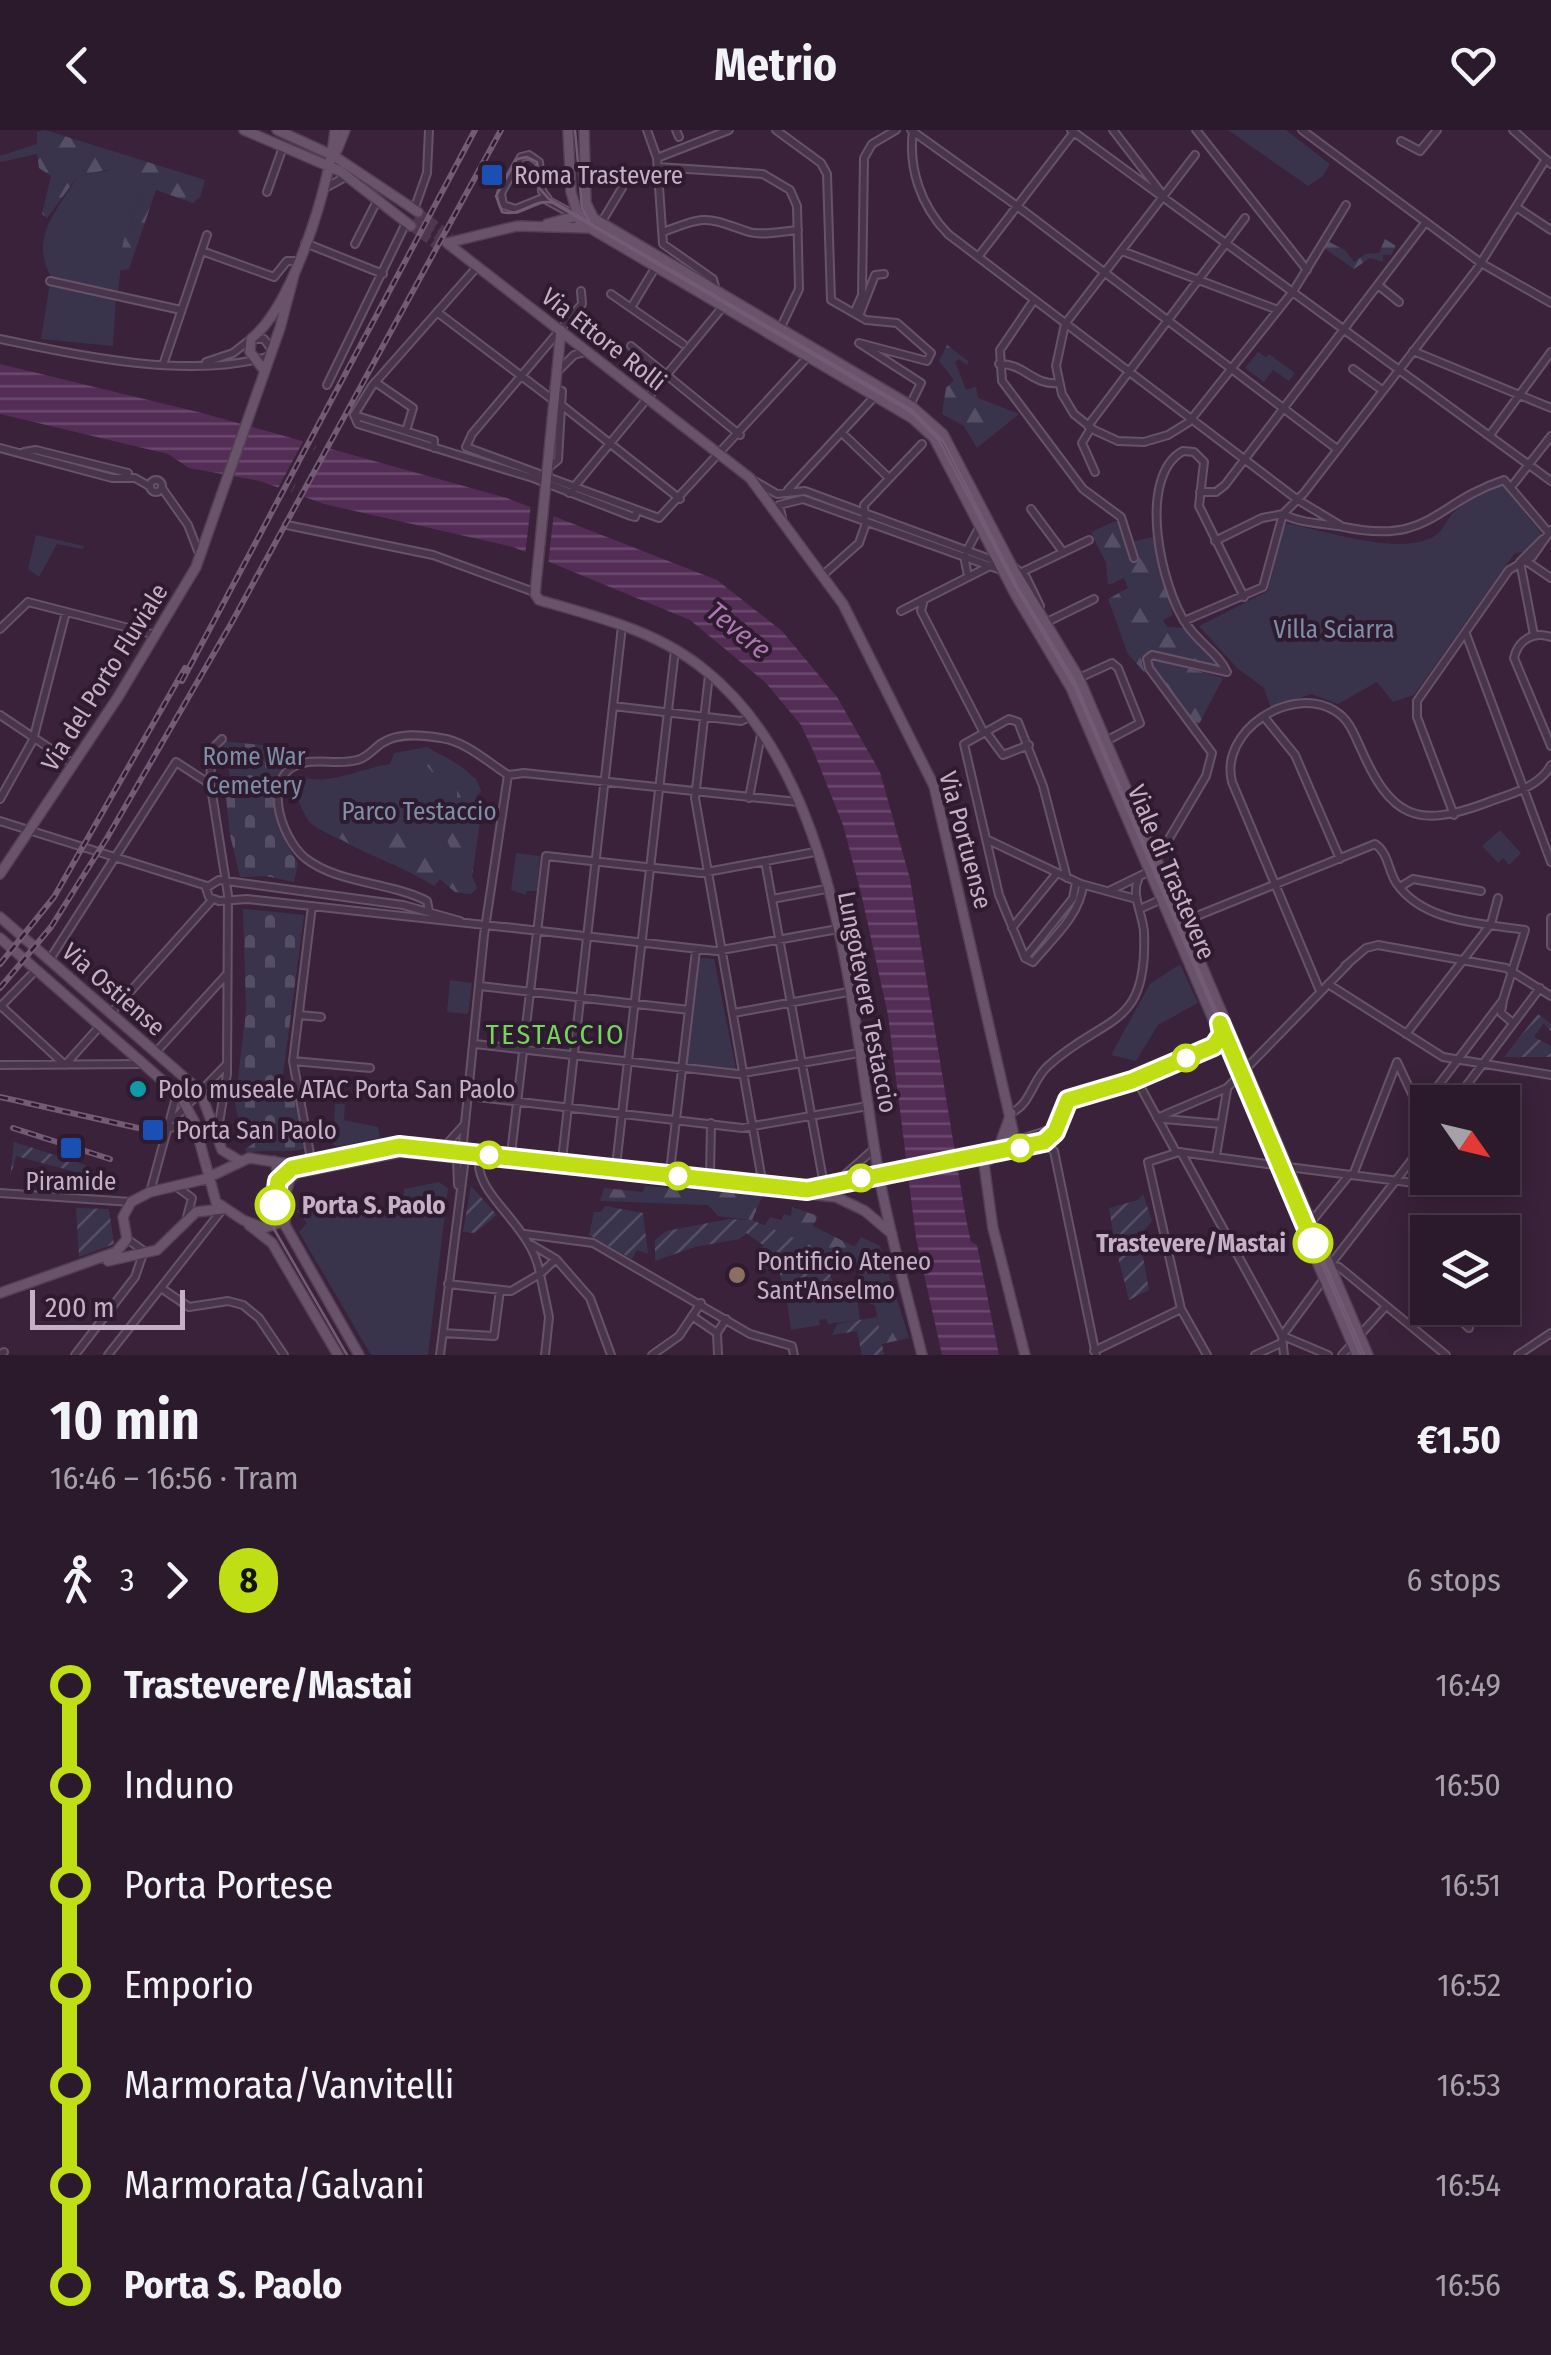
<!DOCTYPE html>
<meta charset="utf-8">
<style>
:root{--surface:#2b1a2c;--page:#332334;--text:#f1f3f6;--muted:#a6a1a9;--line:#473848}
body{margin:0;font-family:"Fira Sans Condensed",sans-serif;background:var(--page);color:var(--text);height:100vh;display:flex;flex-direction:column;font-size:38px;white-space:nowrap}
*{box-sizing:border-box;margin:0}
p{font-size:32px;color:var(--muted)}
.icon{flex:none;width:55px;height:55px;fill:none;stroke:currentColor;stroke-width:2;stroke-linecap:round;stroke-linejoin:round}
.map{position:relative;height:1225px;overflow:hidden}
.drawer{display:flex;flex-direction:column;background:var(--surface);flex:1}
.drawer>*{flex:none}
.badge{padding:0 20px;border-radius:32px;font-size:35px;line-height:65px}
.needle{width:65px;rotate:124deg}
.controls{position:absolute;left:1410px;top:955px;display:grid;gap:20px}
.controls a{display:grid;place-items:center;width:110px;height:110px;border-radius:0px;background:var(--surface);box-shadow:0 5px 25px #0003,0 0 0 2px var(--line);font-size:50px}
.scale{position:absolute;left:30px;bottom:25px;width:155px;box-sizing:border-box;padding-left:10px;border:5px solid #c6b0c7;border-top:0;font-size:28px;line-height:35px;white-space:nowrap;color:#c6b0c7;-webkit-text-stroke:8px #2e1b2f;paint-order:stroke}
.map>.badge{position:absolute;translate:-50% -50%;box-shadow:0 0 0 5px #fff}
.legs{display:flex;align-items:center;gap:15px;height:110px;padding:0 50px;font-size:32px}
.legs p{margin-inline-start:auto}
.head{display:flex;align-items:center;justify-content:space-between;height:170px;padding:0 50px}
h1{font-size:55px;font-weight:700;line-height:75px}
ul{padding:0 50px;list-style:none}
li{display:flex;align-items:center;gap:35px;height:100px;font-size:38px}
li i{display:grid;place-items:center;width:15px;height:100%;margin:0 12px;background:currentColor}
li i::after{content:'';width:25px;height:25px;margin:-12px;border:8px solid;border-radius:50%;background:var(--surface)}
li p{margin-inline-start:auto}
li:first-child i{background:linear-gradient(#0000 50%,currentColor 0)}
li:last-child i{background:linear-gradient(currentColor 50%,#0000 0)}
header{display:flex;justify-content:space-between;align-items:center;height:130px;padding:0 50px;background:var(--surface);font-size:45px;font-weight:700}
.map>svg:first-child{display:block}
.green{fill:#39344c}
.forest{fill:url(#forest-firs)}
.cemetery{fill:url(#cemetery-stones)}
.garden{fill:url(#garden-furrows)}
.water{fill:url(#water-rules)}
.pier{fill:#39223a}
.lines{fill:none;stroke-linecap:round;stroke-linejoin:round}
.major-tunnel{stroke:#4e374f;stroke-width:9;stroke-dasharray:9 4.5;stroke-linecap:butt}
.minor-casing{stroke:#675368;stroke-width:10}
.major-casing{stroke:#533f54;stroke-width:12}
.minor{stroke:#49354b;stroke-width:6}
.major{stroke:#69536b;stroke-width:9}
.tram{stroke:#735b75;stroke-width:2.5}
.rail-casing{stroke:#735b75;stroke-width:6}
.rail{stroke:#2e1b2f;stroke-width:2.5;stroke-dasharray:8;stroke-linecap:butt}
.line-1-casing{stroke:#fff;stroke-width:22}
.line-1{stroke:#bfdf14;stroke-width:15}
.transit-dot{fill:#1a4fb4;stroke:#2e1b2f;stroke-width:4}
.stop-1-dot{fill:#fff;stroke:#bfdf14;stroke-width:5}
.culture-dot{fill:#0f9aa8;stroke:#2e1b2f;stroke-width:4}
.education-dot{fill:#8d6e63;stroke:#2e1b2f;stroke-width:4}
.labels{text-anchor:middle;stroke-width:8;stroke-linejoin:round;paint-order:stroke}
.poi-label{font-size:25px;fill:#c6b0c7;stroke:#2e1b2f;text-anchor:start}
.street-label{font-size:25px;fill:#c6b0c7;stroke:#2e1b2f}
.park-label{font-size:25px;fill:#7e8fa7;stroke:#2e1b2f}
.stop-label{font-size:25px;font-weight:bold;fill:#c6b0c7;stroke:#2e1b2f;text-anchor:start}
.water-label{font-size:28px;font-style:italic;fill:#ab78af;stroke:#2e1b2f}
.neighbourhood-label{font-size:28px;letter-spacing:2.5px;fill:#76d45e;stroke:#2e1b2f}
</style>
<header><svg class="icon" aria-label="back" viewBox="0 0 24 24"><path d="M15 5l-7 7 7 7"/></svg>Metrio<svg class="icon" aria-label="heart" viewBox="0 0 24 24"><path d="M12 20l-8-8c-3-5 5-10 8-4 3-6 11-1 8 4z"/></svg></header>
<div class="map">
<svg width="1551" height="1225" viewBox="0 0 1551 1225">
<defs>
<pattern id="forest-firs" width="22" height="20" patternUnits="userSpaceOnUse" patternTransform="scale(2.5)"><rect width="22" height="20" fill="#39344c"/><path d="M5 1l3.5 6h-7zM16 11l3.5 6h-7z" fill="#544f64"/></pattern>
<pattern id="cemetery-stones" width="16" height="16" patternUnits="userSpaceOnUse" patternTransform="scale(2.5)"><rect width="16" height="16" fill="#39344c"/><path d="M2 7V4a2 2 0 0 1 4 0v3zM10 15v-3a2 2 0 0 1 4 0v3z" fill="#544f64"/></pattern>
<pattern id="garden-furrows" width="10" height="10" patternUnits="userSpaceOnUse" patternTransform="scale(2.5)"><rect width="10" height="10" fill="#39344c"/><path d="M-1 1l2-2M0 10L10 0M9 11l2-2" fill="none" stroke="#544f64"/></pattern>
<pattern id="water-rules" width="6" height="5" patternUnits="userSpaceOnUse" patternTransform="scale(2.5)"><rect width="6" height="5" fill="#542d57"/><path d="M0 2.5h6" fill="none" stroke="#6b496e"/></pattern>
</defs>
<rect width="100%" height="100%" fill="#39223a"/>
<path class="green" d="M1228,0H1286L1330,34L1322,47L1308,56Z
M122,38L137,45L144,62L124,109L118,163L51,147C29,107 57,81 78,46Z
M50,153L116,167L113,216L41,209Z
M1258,222L1266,227L1269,224L1295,243L1289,251L1273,240L1264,252L1245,238Z
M1502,354L1541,403L1524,422L1515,423L1414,565L1393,572L1377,552L1338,574L1311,564L1271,578L1264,558L1237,538L1199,496L1268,461L1284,393C1325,400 1402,428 1436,405C1445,399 1447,387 1455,381C1468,370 1488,362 1502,354Z
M36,405L84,416L83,419L57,414L39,447L28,439Z
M427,617C447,629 472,637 481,661L476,666L480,690L472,746L477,758L471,764L455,762L440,749L434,756C409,738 315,703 308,690C302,681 300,671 294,663L301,645C320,659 365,637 390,634L394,623Z
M1500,700L1521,723L1509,735L1503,728L1498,733L1482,716Z
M516,723L540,726L537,761H527L526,765L511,760Z
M700,828L714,829L736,939L686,934Z
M1180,834L1198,873L1158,895L1136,931L1111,925L1150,854Z
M450,850L472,853L468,884L447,882Z
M335,974H345L344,990L378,997L380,1008L337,1017L333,1014Z
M439,1052L448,1058L428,1225H371L299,1102L307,1093L296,1081L330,1072L335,1086L403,1074L404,1059Z
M803,1156L804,1161L820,1158L822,1167L826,1166V1160L845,1157L847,1168H857L860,1190L828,1194L826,1189L819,1190L820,1195L791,1200L785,1158Z"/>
<path class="forest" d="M45,0L205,50L200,67L193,73L156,60L129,139L117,141L124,109L144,62C130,30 107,40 78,46L47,88L42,84L51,46L39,38L37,24L0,32V26L37,14V2Z
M1385,109L1396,116L1391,125H1383V132L1370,128L1354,139L1324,118L1329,112L1345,120L1354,132L1365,124L1379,123Z
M947,215L968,231L967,235L959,229L955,232L966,260L976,257L978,268L1019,284L977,318L964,296L942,284L946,258L954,250L939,231Z
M1118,390L1126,413L1153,407L1173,485L1163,490L1167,497L1185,498L1224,540L1150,522L1142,533L1145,543L1128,524L1108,469L1128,458L1124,448L1108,455L1106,433L1091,402Z
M1152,528L1223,548L1198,596L1150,533Z
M445,627L476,649L481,661L476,666L480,690L472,746L477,758L471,764L455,762L440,749L434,756C404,735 347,719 328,699L336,695L335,681H354L359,671L390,679L398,704L440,737L424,717L439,721L452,739L443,740L451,747L457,745L458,734L440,695L457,693V656L441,638L452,643L453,639L443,634L437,639L438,649L427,636L432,629Z
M645,1056L763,1065L752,1090L718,1086L708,1075L600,1071L604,1058L643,1062Z
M792,1077L818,1086L813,1096L855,1117L861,1107L880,1116L909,1208L882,1214L875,1175L870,1174L868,1160L859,1155L860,1133L831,1136L828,1128L764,1097L770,1087L781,1090L784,1084L791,1086Z"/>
<path class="cemetery" d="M222,611L302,619L301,629C257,650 278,703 298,733L294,752L266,746L240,747L230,705L226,667L230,646Z
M243,779L304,785L281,960L297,972L304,1019C282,1024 268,1018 247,1023L245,1019L257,1011L246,992L240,995L235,974L246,880Z"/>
<path class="garden" d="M1538,884L1551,894V902L1544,893L1534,907L1551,916V927H1504Z
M14,1012L86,1035L85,1040L99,1044L98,1048L16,1026L10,1048Z
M471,1056L497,1085L475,1103L463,1102Z
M1143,1064L1152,1091L1143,1102L1114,1108L1109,1078L1138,1070Z
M605,1076L643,1083L648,1124L637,1120L632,1129L589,1105L594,1082H601Z
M76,1078L109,1079L114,1114L79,1127Z
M729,1089L752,1090L824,1121L832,1151L784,1158L778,1136L762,1140L763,1115L746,1103L739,1109L695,1117L655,1131V1110L666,1101Z
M1142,1122L1149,1160L1129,1170L1118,1127Z
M877,1187L884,1225H862L857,1201L832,1205L837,1194Z"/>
<path class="water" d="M0,234L202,283L507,368L717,450L782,501L837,567L880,642L910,749L966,1089L971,1112L977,1115L999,1225H942L916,1108L888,885L861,763L843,695L815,625L801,595L766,553L690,490L513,417L324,374L260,351L189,338L168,324L0,284Z"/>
<path class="pier" d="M306,306L318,310L311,325L320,310L330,313L300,370L290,367L297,351L288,366L276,362Z
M531,374L554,382L548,435L525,426Z"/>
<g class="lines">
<path class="major-tunnel" d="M418,82L451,107
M414,89L447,113
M411,96L443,120"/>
<g class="minor-casing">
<path id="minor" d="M676,0L679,7
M776,0L821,33L827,44L831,170L866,190L897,193L931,223L927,231L859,213L921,253L910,275
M911,0L1017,76L1337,319
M913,0C908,39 921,76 948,104L1298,370L1343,397
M1071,0L1551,351
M1113,0L1163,65
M1196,0L1307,140
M1302,0L1481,133L1551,173
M1513,0L1551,34
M1401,11L1420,21L1437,0
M1195,25L1065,194L1056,236L1062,264L1074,284L1094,300L1118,311L1144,312L1168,305L1189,292L1294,160L1346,75
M657,28L729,0
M658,37L763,44L790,60L797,76L799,159L780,199
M325,58L347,46
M267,62L283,17
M548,69L542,61L539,32L529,25L521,27L501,63L503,75L516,79L543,68L576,86
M1516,77L1551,100
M414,80L427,43L429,0
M601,93L622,58
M663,102C708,85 705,87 749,102C762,106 784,101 798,100
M305,113L383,144
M355,114L378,69
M202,121L274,147L287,131H299
M1122,121L1278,180
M978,127L1074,2
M50,151L181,180
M1378,155L1399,172
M581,161L582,174L472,304L466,317L659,388L815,219
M611,164L683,214
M1034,170L1000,220L1002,251L1083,359L1121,387L1134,428
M632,176L655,138
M437,182L553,270
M854,183L862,165L864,28L872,14L896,0
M859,186L875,145L884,144
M0,209C78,226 193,250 270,226
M631,216L740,305
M1413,221L1551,278
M206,232L233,223L251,209H264L272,220
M999,234C1024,233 1033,256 1059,253
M163,235L207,105
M1353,239L1382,260
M558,241L574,225L588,221
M375,252L413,278L406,301
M327,255L406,93
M564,277L680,369
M354,285L358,294L533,348L631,386L635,387L637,381
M354,285L372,256L477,137
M354,285L434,310V318
M1088,296L1245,88
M1091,298L1082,313L1095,342
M842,303L889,348
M1490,305L1551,222
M0,318L112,348H135L149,356
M24,322L36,320L128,343
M547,339L558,330L562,261L554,258
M150 356a6 6 0 1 1 12 0a6 6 0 1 1-12 0Z
M753,350L777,364L805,361L998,432
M1512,356L1551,306
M162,358L188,395L200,426
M788,360L875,266
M1200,362H1216L1225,355L1425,93
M569,363L721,179L713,149L663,114L657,28L647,0
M1031,379L1063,422
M1283,384C1302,394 1324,393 1344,397C1431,415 1434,373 1504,350L1549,403
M782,387L779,375L803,369L1001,440
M287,395L433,425L534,462
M1215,411L1262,388L1283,384
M1526,431L1551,448
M1520,432L1534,505
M1520,432L1543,409
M1015,438L1026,447L1040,476
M1022,442L1089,410
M823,445L859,413L865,396L864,375L922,314
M968,446L964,426L979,398
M923,473L921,481L984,603
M901,481L992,435
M1184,491L1263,457L1283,384L1304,363L1477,139L1546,29
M1047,492L1094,469
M0,499L28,472L156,505
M1466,504L1551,732
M1551,507C1533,501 1518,510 1514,528L1551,616
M709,545L695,668L763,1056
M1079,548L1112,533L1118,538L1140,593L1106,611
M613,576L741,591L750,587
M0,585L73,634
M1265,588L1295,625L1340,729
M986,602L1003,625L1029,615
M508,645L524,643L798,672
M749,668L761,605
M0,669L33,610L66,482
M1454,685L1417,587V571L1509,440L1532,427L1551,400
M0,691L207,756
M986,709L1081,754L1136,769
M1157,729L1206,646L1212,623L1149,538L1147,529L1152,525L1227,542C1219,524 1198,512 1187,495C1161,458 1136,347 1183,321L1194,322L1204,332L1199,376L1244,467
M765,731L826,1066
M1400,757L1413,749L1481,761
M1109,761L1150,741
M772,769L826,759
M1142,778L1162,769
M429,781L427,771C390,752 338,754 305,728C281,708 259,644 303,633C321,629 339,635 357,630C367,628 373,619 382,613C398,602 423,605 441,608C465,611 488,632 508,645
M1551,788V816
M460,791L403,775L219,750L206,758L209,767L219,771L247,769L531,800
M1182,792L1375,714C1389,723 1388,742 1397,754C1425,793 1481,793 1525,800L1503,870L1419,981
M505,797L716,821L838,799
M1012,798L1057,743
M1025,828L999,765L964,614L1009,589L1018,592L1043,656L1067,748
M1025,828L1033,832C1052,809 1080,785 1083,755
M1025,828L1073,768L1076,752
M50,829L176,632L210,654
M1345,836L1366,818L1378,815L1506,838L1551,866
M1328,854L1443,927L1551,945
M480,856L689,880
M1320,861L1232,652C1219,601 1291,554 1335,581C1349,589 1354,604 1361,619C1391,687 1416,699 1486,673C1509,664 1539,658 1551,635
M1503,870L1501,883L1513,893
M1,876L65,935L100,896
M0,877L36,840
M111,883L212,770
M734,883L848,862
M299,885L321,887
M1406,904L1491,794L1498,768
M475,914L738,944L859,923
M156,922L226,845
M293,931L370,938
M1398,934L1428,998
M0,935L144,934
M1133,953L1141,958L1176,1022
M469,966L742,998L868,976
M1454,972L1540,858
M1011,983C1031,974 1032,950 1048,936C1105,884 1148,900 1144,802C1143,785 1131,765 1138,750
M1157,988L1227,958L1348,834
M174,989L226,935
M1164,989L1221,994
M170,998L194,991
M217,1005L227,944L228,765L210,651L212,619L222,609
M1428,1009L1330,1135L1339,1137L1446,1225
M463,1013L484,805L508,645
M1009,1013L1058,997
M446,1015L464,995
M1046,1015L1054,1021L1096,1225
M1181,1022L1282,1206
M511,1024L546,726L701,743L815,722
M996,1026L1047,1013L1071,969L1133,953L1223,915
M1216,1026L1227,960
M457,1028L458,1055
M311,1029L293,931L312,776
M562,1030L622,496
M479,1031C476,1066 532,1095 540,1144L556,1129L532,1115
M616,1036L675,520
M1288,1037L1470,1060L1485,1048
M670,1041L696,820
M1353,1045L1397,932
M710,1046L711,993
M839,1050L874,1019
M177,1057L192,1068L187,1087
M150,1062L177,964
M0,1063L131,1072
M1312,1091L1349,1045
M525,1104L593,1113L750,1204L792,1216L794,1225
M556,1129L590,1168L611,1225
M448,1154L511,1161L540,1144L549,1187L545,1225
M161,1158L189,1177L228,1171L243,1175L259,1188L284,1225
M1455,1185L1469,1198
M692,1186L717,1203L726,1189
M1458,1189L1468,1178
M443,1203L494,1206L500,1160
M717,1203L718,1225
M1283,1206L1328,1225
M1094,1221L1181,1179
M0,1224L4,1222
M75,1225L135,1147L144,1121L127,1109
M108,1225L222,1080
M440,1225L465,1028
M652,1225L679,1206L701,1173
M1207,1225L1181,1179L1148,1032L1179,1022L1274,1035
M1255,1225L1281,1213
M1284,1225L1282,1206L1324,1149
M1342,1225L1386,1176
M1518,1225L1551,1203"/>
</g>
<g class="major-casing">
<path id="major" d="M244,0L340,41L411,96
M277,0L334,26L418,82
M568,0L571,62L580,92L912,288L934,308L1015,464L1071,558L1357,1225
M584,0L586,73L593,87
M337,20L345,0
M547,94L580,85L595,89L910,275L943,304L1014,440L1079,548L1368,1225
M447,113L750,348L843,474L934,656L1013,1001L1010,1012L984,1034L993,1099
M447,113L517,96L587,98
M561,200L535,464L539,470C598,487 658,501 706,541C840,649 851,882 878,1040C889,1102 907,1164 922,1225
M264,240L250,222L251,209C293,176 330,54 335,0
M0,744L118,567L196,437L280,198L294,145
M0,787L200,961L222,1020L240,1031
M0,808L181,967L194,991L216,1072L243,1090L264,1098L284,1091
M999,1017L1011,983
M274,1031L286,1062L285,1095L359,1225
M286,1062L290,1049L297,1043L401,1022L836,1067L865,1081L892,1104
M249,1095L272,1113L338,1225
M993,1098L1025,1225
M108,1131L157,1120L196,1082L222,1079
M0,1163L116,1122L127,1109L123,1087L131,1072L150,1062L205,1049L249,1028L289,1034L411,1012L808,1058L1006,1014"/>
</g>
<use href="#minor" class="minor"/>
<use href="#major" class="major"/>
<path class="tram" d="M575,0L582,78L592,96
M961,1033L1042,1020L1056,1005L1070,972L1143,953L1213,922L1223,915L1225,901
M347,1225L274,1099L278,1051L299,1035L399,1016L807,1060L973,1027
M1361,1225L1075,557L1014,454L939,310L911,282L553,73C534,67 521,88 502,82L496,66L517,29L527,27L537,32L540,59L549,69L912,280L943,311L1017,456L1074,550L1364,1225"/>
<g class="rail-casing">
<path id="rail" d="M182,551L475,0
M0,834L54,767L185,538
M0,858L51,797L107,708L232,492L501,0
M0,967L138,998
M13,998L110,1029"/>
</g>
<use href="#rail" class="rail"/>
</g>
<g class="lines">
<g class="line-1-casing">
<path id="line-1" d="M275,1075L278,1051L292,1038L399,1016L807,1060L1044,1012L1055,1002L1068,970L1132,951L1214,916L1222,904L1220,893L1313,1113"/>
</g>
<use href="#line-1" class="line-1"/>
</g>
<g class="transit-dot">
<rect x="480" y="33" width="24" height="24" rx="5"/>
<rect x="141" y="988" width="24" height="24" rx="5"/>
<rect x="59" y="1006" width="24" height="24" rx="5"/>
</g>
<g class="stop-1-dot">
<circle cx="1186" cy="928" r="12"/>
<circle cx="1020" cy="1018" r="12"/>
<circle cx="489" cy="1025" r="12"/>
<circle cx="678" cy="1046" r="12"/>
<circle cx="861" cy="1048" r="12"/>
<circle cx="275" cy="1075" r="18"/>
<circle cx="1313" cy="1113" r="18"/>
</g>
<circle class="culture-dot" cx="138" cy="959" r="10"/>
<circle class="education-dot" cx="737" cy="1145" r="10"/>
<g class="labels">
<g class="poi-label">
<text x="514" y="54">Roma Trastevere</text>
<text x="158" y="968">Polo museale ATAC Porta San Paolo</text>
<text x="176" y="1009">Porta San Paolo</text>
<text x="71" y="1060" text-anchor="middle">Piramide</text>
<text x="757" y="1140">Pontificio Ateneo<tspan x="757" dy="29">Sant'Anselmo</tspan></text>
</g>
<g class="street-label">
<text transform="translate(604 209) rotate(38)" y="9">Via Ettore Rolli</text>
<text transform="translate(104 547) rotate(-58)" y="9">Via del Porto Fluviale</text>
<text transform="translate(966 710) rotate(75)" y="9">Via Portuense</text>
<text transform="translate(1172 742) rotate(67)" y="9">Viale di Trastevere</text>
<text transform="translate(114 859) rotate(41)" y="9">Via Ostiense</text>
<text transform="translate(868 872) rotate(79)" y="9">Lungotevere Testaccio</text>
</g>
<g class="park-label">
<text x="1334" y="508">Villa Sciarra</text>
<text x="254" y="635">Rome War<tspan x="254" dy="29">Cemetery</tspan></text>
<text x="419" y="690">Parco Testaccio</text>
</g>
<g class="stop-label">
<text x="302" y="1084">Porta S. Paolo</text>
<text x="1286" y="1122" text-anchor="end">Trastevere/Mastai</text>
</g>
<g class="water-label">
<text transform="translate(739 500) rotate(39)" y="10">Tevere</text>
</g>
<g class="neighbourhood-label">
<text x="556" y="914">TESTACCIO</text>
</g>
</g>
</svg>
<div class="controls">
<a><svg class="needle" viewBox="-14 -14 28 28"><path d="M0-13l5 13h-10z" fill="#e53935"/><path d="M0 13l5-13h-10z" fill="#a6a1a9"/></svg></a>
<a><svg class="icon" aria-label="layers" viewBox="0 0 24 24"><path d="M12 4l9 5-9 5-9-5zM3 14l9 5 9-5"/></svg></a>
</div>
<div class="scale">200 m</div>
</div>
<section class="drawer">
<div class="head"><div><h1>10 min</h1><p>16:46 – 16:56 · Tram</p></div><b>€1.50</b></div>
<div class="legs"><svg class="icon" aria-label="walk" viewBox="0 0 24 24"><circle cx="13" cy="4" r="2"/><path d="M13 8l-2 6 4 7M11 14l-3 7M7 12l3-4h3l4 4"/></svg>3<svg class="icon" aria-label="forward" viewBox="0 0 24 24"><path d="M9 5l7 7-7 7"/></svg><b class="badge" style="background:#bfdf14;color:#111">8</b><p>6 stops</p></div>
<ul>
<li><i style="color:#bfdf14"></i><b>Trastevere/Mastai</b><p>16:49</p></li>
<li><i style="color:#bfdf14"></i><span>Induno</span><p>16:50</p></li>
<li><i style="color:#bfdf14"></i><span>Porta Portese</span><p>16:51</p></li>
<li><i style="color:#bfdf14"></i><span>Emporio</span><p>16:52</p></li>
<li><i style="color:#bfdf14"></i><span>Marmorata/Vanvitelli</span><p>16:53</p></li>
<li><i style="color:#bfdf14"></i><span>Marmorata/Galvani</span><p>16:54</p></li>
<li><i style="color:#bfdf14"></i><b>Porta S. Paolo</b><p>16:56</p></li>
</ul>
</section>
